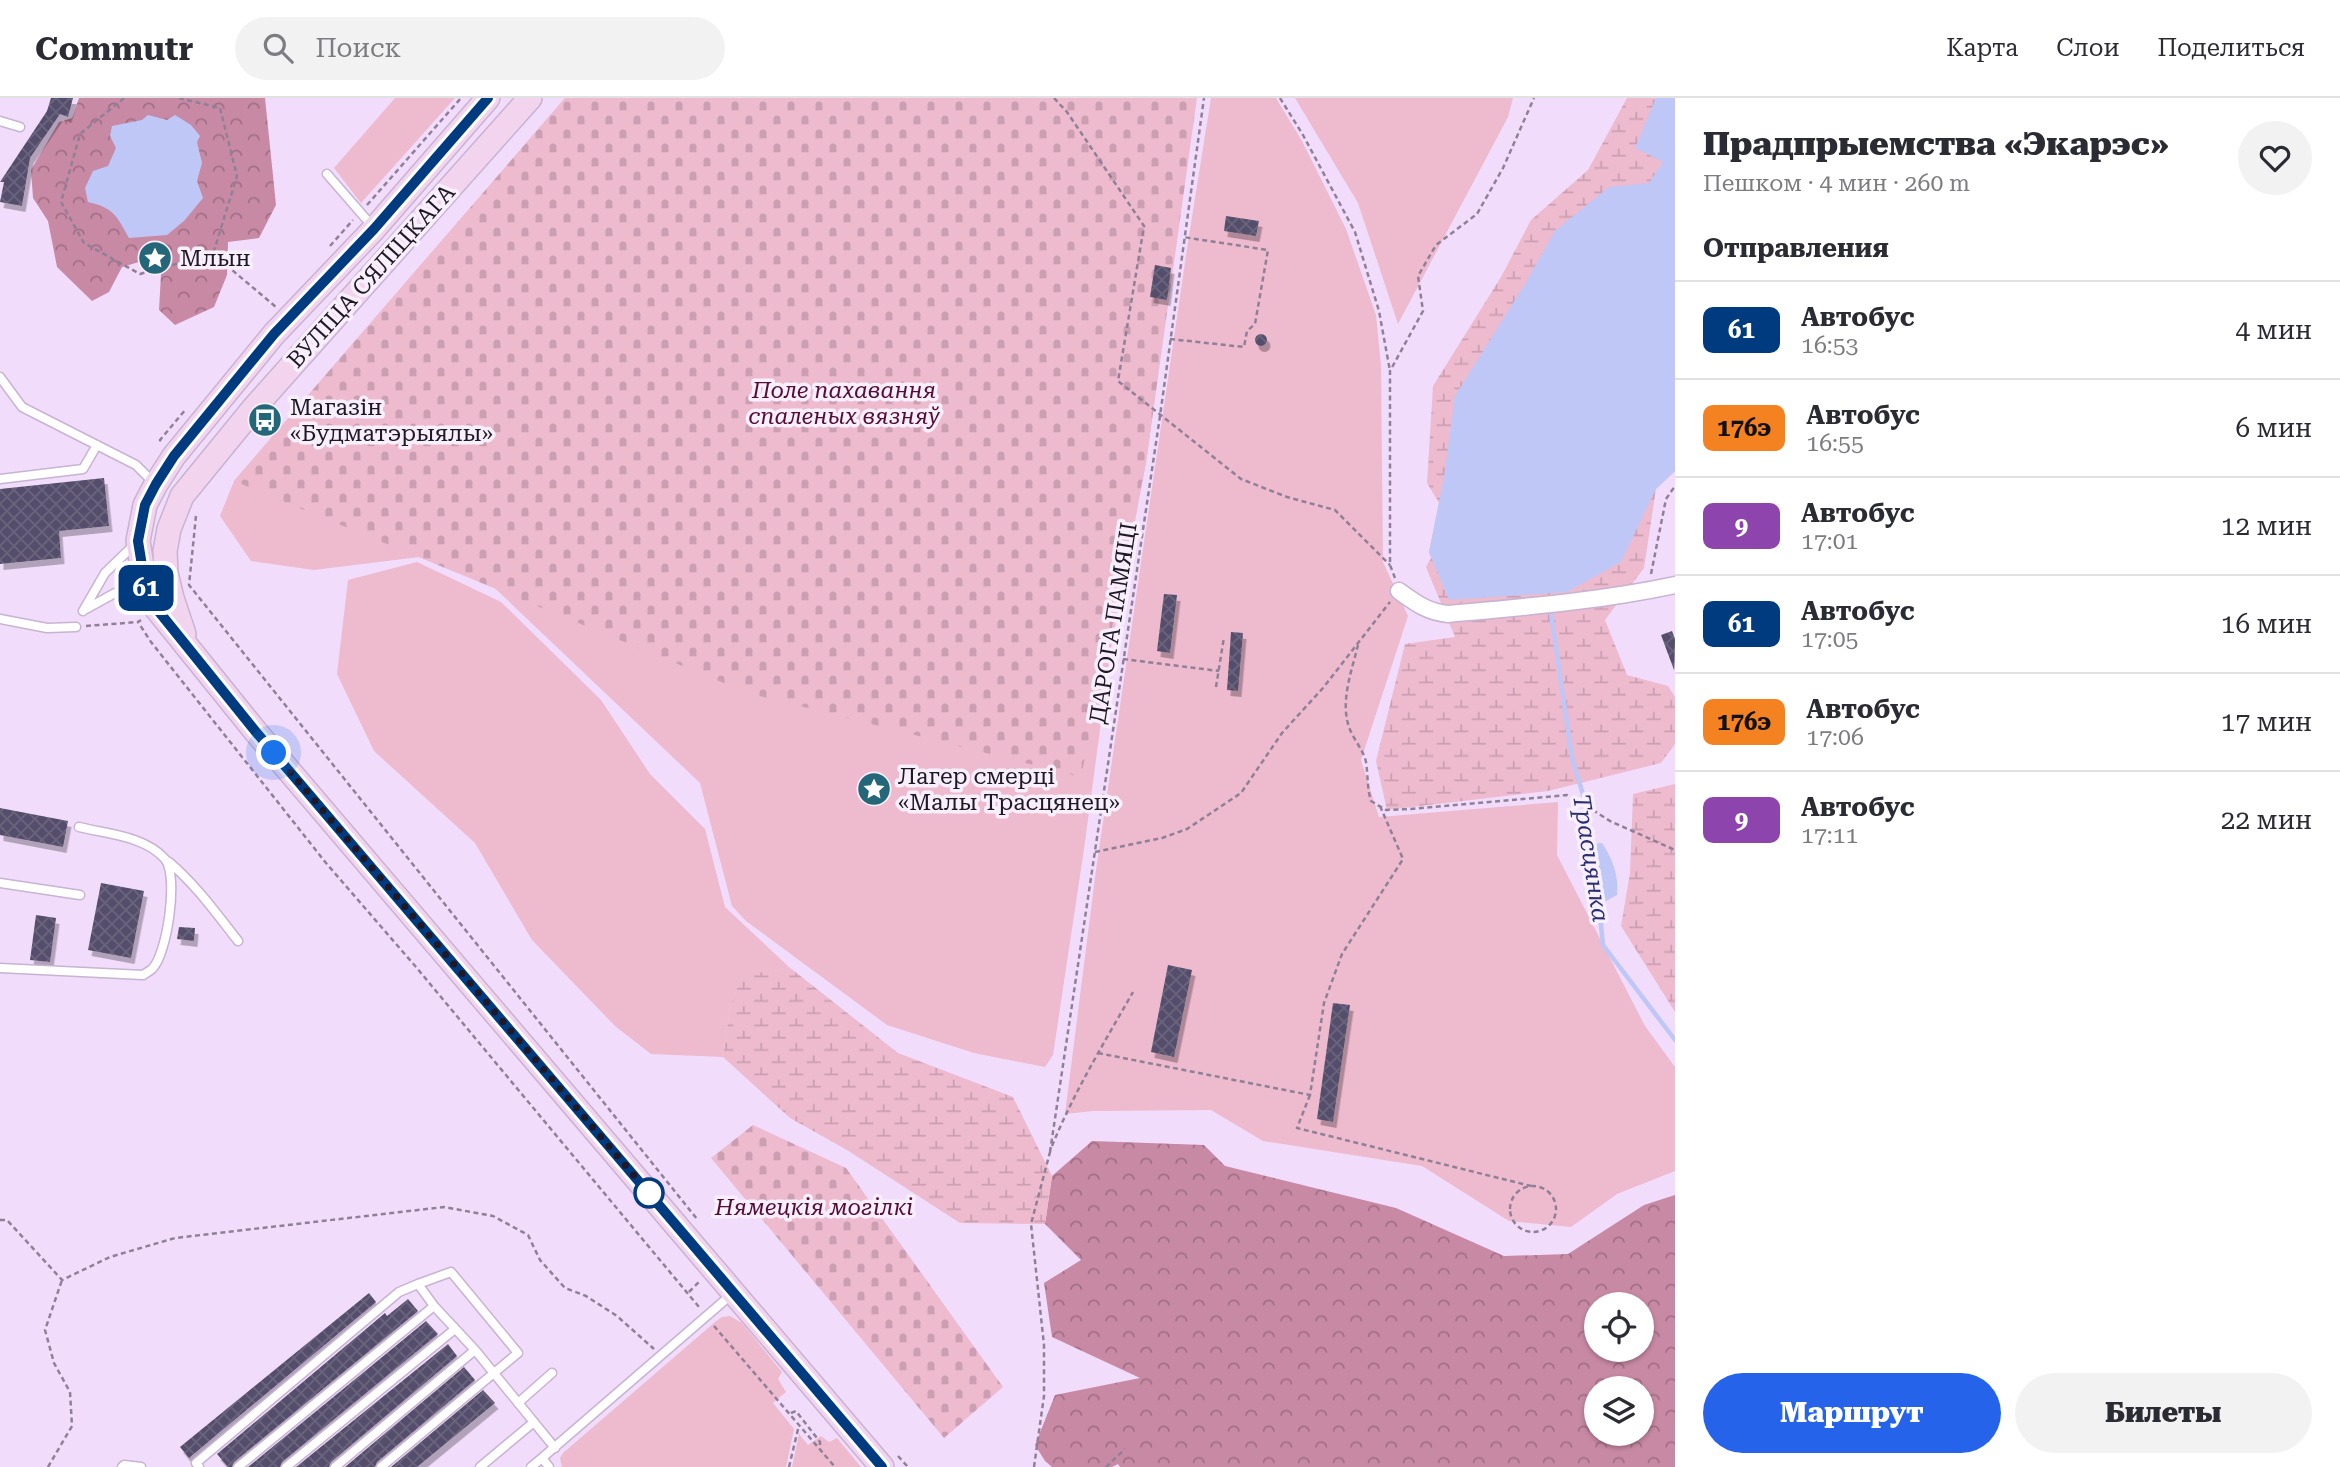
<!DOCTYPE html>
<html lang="ru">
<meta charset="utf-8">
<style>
:root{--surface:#fff;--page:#f2f2f3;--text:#2b2b33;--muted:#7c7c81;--line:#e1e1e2;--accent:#2563eb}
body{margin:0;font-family:"Roboto Serif",serif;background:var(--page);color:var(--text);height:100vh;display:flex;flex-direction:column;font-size:26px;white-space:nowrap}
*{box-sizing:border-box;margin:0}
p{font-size:23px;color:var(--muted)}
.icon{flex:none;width:38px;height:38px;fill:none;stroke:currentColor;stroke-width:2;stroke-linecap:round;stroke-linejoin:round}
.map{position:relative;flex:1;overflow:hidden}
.details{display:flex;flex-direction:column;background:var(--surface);width:665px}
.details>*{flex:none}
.badge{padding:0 14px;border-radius:10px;font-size:24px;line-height:46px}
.buttons{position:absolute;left:1584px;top:1194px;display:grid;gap:14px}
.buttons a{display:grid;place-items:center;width:70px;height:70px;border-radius:50%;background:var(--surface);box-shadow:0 2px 5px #0004;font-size:35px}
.you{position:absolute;width:35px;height:35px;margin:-18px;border:5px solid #fff;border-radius:50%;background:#1a73e8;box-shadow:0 0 0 10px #1a73e833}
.map>.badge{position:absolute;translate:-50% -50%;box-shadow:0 0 0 4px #fff}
h2{padding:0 28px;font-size:26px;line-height:63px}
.round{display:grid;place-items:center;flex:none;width:74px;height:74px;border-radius:37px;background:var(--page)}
.head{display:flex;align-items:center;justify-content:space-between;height:119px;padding:0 28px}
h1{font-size:33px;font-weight:800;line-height:52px}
.action{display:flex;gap:14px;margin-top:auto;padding:14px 28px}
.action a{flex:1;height:80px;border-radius:42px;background:var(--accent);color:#fff;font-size:28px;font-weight:800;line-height:80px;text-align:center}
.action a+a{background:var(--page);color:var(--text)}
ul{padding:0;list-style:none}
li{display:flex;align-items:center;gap:21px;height:98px;padding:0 28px;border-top:2px solid var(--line)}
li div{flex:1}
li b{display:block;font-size:26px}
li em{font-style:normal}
li .badge{min-width:77px;font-weight:700;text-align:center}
header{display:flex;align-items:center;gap:42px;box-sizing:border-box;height:98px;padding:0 35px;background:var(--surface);border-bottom:2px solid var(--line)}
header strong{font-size:33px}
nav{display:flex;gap:38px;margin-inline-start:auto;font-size:24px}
.search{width:490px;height:63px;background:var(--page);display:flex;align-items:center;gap:18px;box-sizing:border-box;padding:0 24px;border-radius:38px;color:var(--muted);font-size:26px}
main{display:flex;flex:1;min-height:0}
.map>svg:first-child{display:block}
.grass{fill:#edbace}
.forest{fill:url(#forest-crowns);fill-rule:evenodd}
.wetland{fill:url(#wetland-marsh)}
.cemetery{fill:url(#cemetery-stones)}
.water{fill:#bfc7f7}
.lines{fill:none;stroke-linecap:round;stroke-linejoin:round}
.stream{stroke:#bfc7f7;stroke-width:4.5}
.building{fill:url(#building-cross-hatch);filter:url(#shadow)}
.lane-casing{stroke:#c7b3d2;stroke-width:11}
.street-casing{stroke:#c7b3d2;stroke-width:19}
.secondary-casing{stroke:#c7b3d2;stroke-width:26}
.path{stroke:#908097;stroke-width:2.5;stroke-dasharray:5 3.5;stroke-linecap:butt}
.lane{stroke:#fff;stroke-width:8}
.street{stroke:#fff;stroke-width:16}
.secondary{stroke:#f3d4ee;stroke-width:23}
.line-casing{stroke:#fff;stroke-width:16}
.line{stroke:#003b80;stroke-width:10}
.walk{stroke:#201824;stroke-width:7;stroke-dasharray:0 12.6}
.stop-dot{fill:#fff;stroke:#003b80;stroke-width:3.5}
.labels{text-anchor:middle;stroke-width:7;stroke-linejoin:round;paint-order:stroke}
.poi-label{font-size:23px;fill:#201824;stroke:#f7effc;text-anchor:start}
.street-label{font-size:23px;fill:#201824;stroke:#f7effc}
.park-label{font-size:23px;font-style:italic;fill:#570c36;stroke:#f7effc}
.water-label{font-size:24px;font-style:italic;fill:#2b2e71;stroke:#f7effc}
</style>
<header>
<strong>Commutr</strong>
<div class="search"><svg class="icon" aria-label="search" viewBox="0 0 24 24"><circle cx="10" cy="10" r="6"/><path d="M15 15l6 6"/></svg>Поиск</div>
<nav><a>Карта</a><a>Слои</a><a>Поделиться</a></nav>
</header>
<main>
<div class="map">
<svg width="1675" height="1369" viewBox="0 0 1675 1369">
<defs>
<pattern id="forest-crowns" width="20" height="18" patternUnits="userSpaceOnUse" patternTransform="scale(1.75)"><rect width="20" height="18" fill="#c889a4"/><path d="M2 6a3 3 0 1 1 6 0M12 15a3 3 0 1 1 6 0" fill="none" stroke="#a26f85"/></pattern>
<pattern id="wetland-marsh" width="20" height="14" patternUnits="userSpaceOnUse" patternTransform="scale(1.75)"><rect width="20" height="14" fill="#edbace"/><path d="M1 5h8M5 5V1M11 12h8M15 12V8" fill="none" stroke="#cb9fb1"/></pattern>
<pattern id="cemetery-stones" width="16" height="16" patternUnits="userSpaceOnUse" patternTransform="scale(1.75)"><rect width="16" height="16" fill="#edbace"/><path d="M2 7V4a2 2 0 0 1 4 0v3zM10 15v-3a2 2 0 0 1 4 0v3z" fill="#cb9fb1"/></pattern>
<pattern id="building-cross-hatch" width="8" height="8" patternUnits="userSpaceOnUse" patternTransform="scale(1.75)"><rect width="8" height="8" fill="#554e6c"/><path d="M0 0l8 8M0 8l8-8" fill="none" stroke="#6a647c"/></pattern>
<filter id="shadow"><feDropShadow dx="3.5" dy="6" stdDeviation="0" flood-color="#0004"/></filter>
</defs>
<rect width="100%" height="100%" fill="#f2dcfc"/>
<path class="grass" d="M395,0H455L361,105L334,70Z
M565,0L1155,299L1146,365L1111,550L1084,751L1053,957L1045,969L974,955L887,927L746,823L732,808L700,685L482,478L419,459L314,472L251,463L220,418L234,383Z
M1211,0H1276L1302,43L1346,131L1376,217L1381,268L1383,464L1408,518L1361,662L1379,719L1558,704L1557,757L1645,928L1675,969V1073L1617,1096L1571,1129L1509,1123L1422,1068L1263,1043L1211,1012L1093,1013L1065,1016L1096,772L1188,144Z
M1295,0H1513L1508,19L1398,226L1358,105Z
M417,464L501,504L601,602L650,676L705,731L725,809L789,869L741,879L730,910L723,959L651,956L615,928L532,842L475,745L374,653L337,576L348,482Z
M730,1218L742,1225L782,1274L778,1281L786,1294L773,1305L794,1331L786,1369H562L560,1360L563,1355L715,1224L722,1219Z
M799,1336L808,1347L821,1338L829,1344L837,1340L861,1369H792Z"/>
<path class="forest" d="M79,0H265L276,107L259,140L228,144L227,177L214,209L175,227L159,212L161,176L156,159L122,169L109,194L92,203L57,169L48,123L33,100L31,72L59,24L72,20Z
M1092,1043L1204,1047L1225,1068L1396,1110L1504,1158L1568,1156L1644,1107L1675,1097V1369H1120L1118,1366L1112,1369H1052L1045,1363L1035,1347L1055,1297L1140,1280L1052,1239L1044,1185L1081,1162L1045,1126L1052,1078ZM1596,1206H1642V1251H1596ZM1596,1290H1642V1335H1596Z"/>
<path class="wetland" d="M1627,0H1675V373L1656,391L1644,470L1605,522L1627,577L1668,588L1675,599V646L1661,665L1548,693L1387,712L1376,663L1405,546L1455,539L1426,469L1431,460L1429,454L1439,405L1427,385L1433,288L1501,179L1531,122L1588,72Z
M1675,686V914L1621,828L1630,775L1633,696Z
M789,869L898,955L1013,999L1052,1078L1045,1126L960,1125L847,1052L790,1020L723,959L730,910L741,878Z"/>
<path class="cemetery" d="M565,0H1197L1146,365L1081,679L748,595L234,383Z
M753,1027L846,1070L1003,1289L944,1340L711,1060Z"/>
<path class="water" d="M1656,0H1675V373L1656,391L1621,464L1567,494L1449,502L1429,454L1444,379L1455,298L1525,186L1555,133L1609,89L1649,85L1663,64L1635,50Z
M148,17L167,22L175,17L191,27L200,38L197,44L202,65L197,83L203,100L184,123L167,137L129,140C116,117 114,110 88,104L85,90L93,73L108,68L116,50L110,38L112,28L142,22Z
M1602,745C1613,761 1619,779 1617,797L1606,803L1594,800C1589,782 1585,766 1587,746Z"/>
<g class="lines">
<path class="stream" d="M1551,515L1572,659L1586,707L1592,751
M1598,798L1603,847L1675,942"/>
</g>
<path class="building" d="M51,0H73L68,19L60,16L30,60L22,108L0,104L4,84H0L47,13Z
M1226,118L1259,123L1256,138L1224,133Z
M1155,167L1171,170L1167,202L1150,199Z
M1255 242a6 6 0 1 1 12 0a6 6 0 1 1-12 0Z
M104,380L109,428L59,433L61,460L0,466V391Z
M1164,496L1177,497L1170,555L1157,553Z
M1672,533L1675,541L1674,572L1661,537Z
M1231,534L1243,535L1238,593L1227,592Z
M0,710L68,723L63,749L0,737Z
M101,785L144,793L131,860L88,852Z
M36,817L56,820L50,864L30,862Z
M179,829L195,830L194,843L177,841Z
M1168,867L1192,872L1174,959L1151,954Z
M1333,905L1350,907L1333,1024L1317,1021Z
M369,1195L376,1204L189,1360L180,1349Z
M408,1201L418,1213L234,1364L232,1369H228L217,1356L385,1215L387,1218Z
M426,1223L438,1236L282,1364L280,1369H248Z
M448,1246L457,1258L331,1364L329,1369H296Z
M464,1269L475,1282L377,1364L375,1369H345Z
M483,1292L495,1305L417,1369H391Z"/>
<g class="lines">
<g class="lane-casing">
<path id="lane" d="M0,23L20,29
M327,76L373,129
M0,279L22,309L136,367L153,384
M0,381L83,371L97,347
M86,511L115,495L144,487
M83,513L105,475L134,447
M0,521L47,530L76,529
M169,764C196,787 216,815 238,843
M0,785L80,797
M0,870L143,877C143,877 151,872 152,871C167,857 179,778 165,761C145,738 107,736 79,729
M518,1305L552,1275
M122,1369L124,1367L141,1369
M199,1369L196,1365L399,1194L418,1186L434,1208L475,1252L555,1350
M238,1369L434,1208
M286,1369L455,1231
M335,1369L475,1252
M381,1369L518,1255L451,1174L418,1186
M480,1369L534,1324
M531,1369L542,1360
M549,1369L542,1360L732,1196"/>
</g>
<g class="street-casing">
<path id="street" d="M1399,493C1416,505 1427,514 1448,516C1524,509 1600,503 1675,487"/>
</g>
<g class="secondary-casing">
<path id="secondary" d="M488,0L374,131L274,236L174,358L156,386L145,407L138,443L145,487L156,510L256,634L882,1369
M184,536L172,500L166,475L165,453L169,431L182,398L253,311L530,0"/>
</g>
<path class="path" d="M124,0L80,36L61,104L84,145L140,176L213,156
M179,0L220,10L237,78L213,156
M1054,0L1067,14L1144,128L1118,283L1241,381L1287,399L1335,412L1390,467
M1280,0L1303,37L1355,134L1379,213L1390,273
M367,107L461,0
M330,148L353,122
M213,156L276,209
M1170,241L1244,249L1247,233L1255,226L1268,152L1183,139
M161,343L160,342L186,311
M196,418L189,487L697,1121
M1651,476L1666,401L1675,388
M1395,480L1390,467V273L1423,213L1418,178L1436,147L1477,116L1503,70L1534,0
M141,522L138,524L151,544L326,765L416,869L699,1209
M86,528L138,524
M1358,547C1352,572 1340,603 1349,629C1353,641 1363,651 1366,664C1368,677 1367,690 1371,703L1386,712L1411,711L1567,697L1579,703L1610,723L1675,752
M1123,561L1219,573
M1216,589L1224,539
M1095,754L1162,740L1187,731L1241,695L1282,635L1323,590L1390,504
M1098,955L1310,997L1324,905L1342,856L1403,761L1380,708
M1310,997L1297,1030L1531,1088
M1052,1048C1074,994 1104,945 1133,894
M1050,1054L1160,318L1204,0
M1510 1111a23 23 0 1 1 46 0a23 23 0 1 1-46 0Z
M0,1122H7L62,1182L110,1159L175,1140L444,1109L493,1118L528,1137L540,1162L565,1190L586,1198L617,1218L654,1251
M689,1194L699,1184
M714,1228L835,1369
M791,1315L796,1313L820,1344V1351
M898,1358L908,1369
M48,1369L72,1328L70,1294L54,1265L45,1232L62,1182
M789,1369L799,1327
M1034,1369L1044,1298V1247L1031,1126L1050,1054
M1106,1369L1125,1351"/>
<use href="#lane" class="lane"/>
<use href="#street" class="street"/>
<use href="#secondary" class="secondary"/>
</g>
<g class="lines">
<g class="line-casing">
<path id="line" d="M488,0L374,131L274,236L174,358L156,386L145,407L138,443L145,486L156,510L256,634L882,1369"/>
</g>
<use href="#line" class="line"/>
<path class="walk" d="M274,655L649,1095"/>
</g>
<defs>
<g id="sight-disc" transform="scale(1.75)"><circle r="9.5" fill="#246779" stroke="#f7effc"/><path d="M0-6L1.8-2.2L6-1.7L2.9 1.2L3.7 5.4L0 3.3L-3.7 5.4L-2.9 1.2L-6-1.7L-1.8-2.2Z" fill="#fff"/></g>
<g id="bus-disc" transform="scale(1.75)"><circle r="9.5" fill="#246779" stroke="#f7effc"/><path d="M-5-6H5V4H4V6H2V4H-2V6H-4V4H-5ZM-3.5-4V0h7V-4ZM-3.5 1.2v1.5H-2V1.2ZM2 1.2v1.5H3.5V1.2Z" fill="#fff"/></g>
</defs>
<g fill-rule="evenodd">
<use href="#sight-disc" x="155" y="160"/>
<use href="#bus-disc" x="265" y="322"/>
<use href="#sight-disc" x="874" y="691"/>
</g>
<circle class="stop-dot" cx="649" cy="1095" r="14"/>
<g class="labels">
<g class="poi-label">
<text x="180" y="168">Млын</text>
<text x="290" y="317">Магазін<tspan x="290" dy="26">«Будматэрыялы»</tspan></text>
<text x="898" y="686">Лагер смерці<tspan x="898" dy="26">«Малы Трасцянец»</tspan></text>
</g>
<g class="street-label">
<text transform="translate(371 178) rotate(-48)" y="8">ВУЛІЦА СЯЛІЦКАГА</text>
<text transform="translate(1113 525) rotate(-81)" y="8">ДАРОГА ПАМЯЦІ</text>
</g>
<g class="park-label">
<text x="844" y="300">Поле пахавання<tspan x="844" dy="26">спаленых вязняў</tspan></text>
<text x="814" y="1117">Нямецкія могілкі</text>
</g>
<g class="water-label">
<text transform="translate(1591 760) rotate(81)" y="8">Трасцянка</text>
</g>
</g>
</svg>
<div class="buttons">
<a><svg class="icon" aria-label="locate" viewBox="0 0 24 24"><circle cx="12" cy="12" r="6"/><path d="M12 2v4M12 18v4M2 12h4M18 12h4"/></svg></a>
<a><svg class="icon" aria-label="layers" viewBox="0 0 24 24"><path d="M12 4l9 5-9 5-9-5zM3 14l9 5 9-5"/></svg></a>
</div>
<div class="you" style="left:274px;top:655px"></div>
<b class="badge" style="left:146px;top:490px;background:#003b80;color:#fff">61</b>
</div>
<section class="details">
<div class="head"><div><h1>Прадпрыемства «Экарэс»</h1><p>Пешком · 4 мин · 260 m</p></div><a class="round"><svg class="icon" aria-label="heart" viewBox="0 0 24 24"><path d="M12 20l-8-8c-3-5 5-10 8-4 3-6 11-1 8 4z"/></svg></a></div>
<h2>Отправления</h2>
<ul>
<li><span class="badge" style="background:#003b80;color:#fff">61</span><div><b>Автобус</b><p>16:53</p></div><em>4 мин</em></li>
<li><span class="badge" style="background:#f58220;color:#111">176э</span><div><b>Автобус</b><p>16:55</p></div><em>6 мин</em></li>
<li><span class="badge" style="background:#8e44ad;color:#fff">9</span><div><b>Автобус</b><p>17:01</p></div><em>12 мин</em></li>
<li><span class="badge" style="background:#003b80;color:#fff">61</span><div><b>Автобус</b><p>17:05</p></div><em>16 мин</em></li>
<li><span class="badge" style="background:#f58220;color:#111">176э</span><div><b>Автобус</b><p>17:06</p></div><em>17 мин</em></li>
<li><span class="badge" style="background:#8e44ad;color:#fff">9</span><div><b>Автобус</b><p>17:11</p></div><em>22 мин</em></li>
</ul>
<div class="action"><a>Маршрут</a><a>Билеты</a></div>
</section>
</main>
